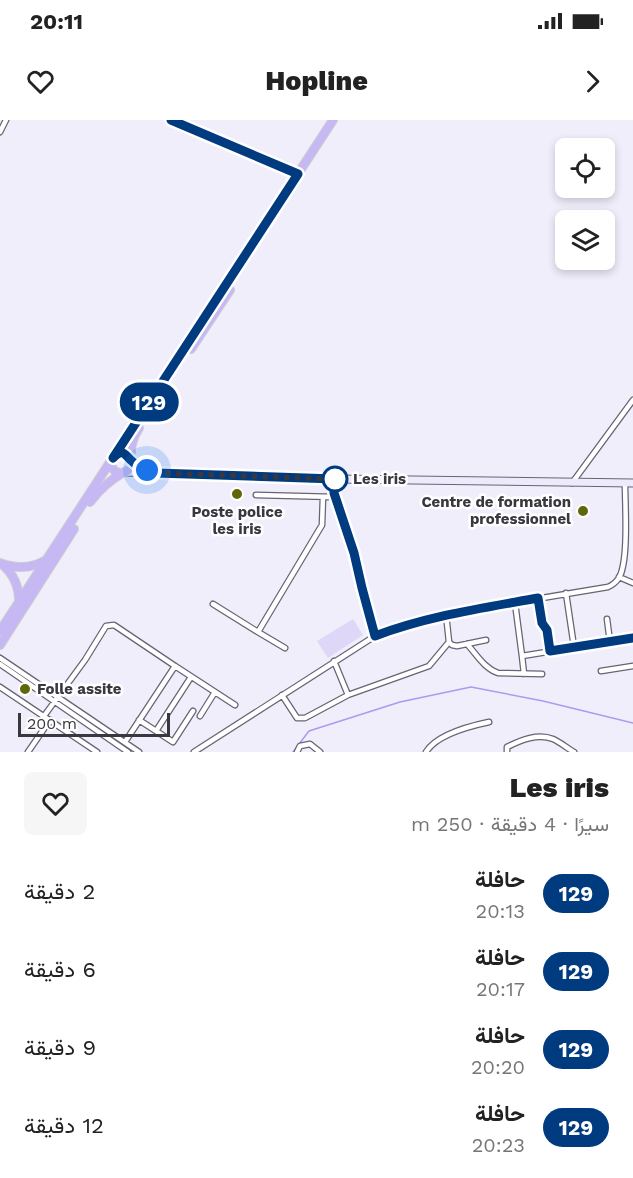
<!DOCTYPE html>
<html lang="ar">
<meta charset="utf-8">
<style>
:root{--surface:#fff;--page:#f6f6f6;--text:#222;--muted:#767676}
body{margin:0;font-family:"Work Sans",Vazirmatn,sans-serif;background:var(--page);color:var(--text);direction:rtl;height:100vh;display:flex;flex-direction:column;font-size:22px;white-space:nowrap}
*{box-sizing:border-box;margin:0}
p{font-size:20px;color:var(--muted)}
.icon{flex:none;width:33px;height:33px;fill:none;stroke:currentColor;stroke-width:2;stroke-linecap:round;stroke-linejoin:round}
.map{position:relative;height:632px;overflow:hidden;direction:ltr}
.details{display:flex;flex-direction:column;background:var(--surface);flex:1}
.details>*{flex:none}
.badge{padding:0 12px;border-radius:20px;font-size:21px;line-height:39px}
.tools{position:absolute;left:555px;top:18px;display:grid;gap:12px}
.tools a{display:grid;place-items:center;width:60px;height:60px;border-radius:9px;background:var(--surface);box-shadow:0 3px 9px #0003;font-size:30px}
.scale{position:absolute;left:18px;bottom:15px;width:152px;box-sizing:border-box;padding-left:6px;border:3px solid #39383f;border-top:0;font-size:16px;line-height:21px;white-space:nowrap;color:#39383f;-webkit-text-stroke:4px #fff;paint-order:stroke}
.you{position:absolute;width:30px;height:30px;margin:-15px;border:4px solid #fff;border-radius:50%;background:#1a73e8;box-shadow:0 0 0 9px #1a73e833}
.map>.badge{position:absolute;translate:-50% -50%;box-shadow:0 0 0 3px #fff}
.round{display:grid;place-items:center;flex:none;width:63px;height:63px;border-radius:9px;background:var(--page)}
.summary{display:flex;align-items:center;justify-content:space-between;height:102px;padding:0 24px}
h1{font-size:28px;font-weight:800;line-height:45px}
ul{padding:0;list-style:none}
li{display:flex;align-items:center;gap:18px;height:78px;padding:0 24px}
li div{flex:1}
li b{display:block;font-size:22px}
li em{font-style:normal}
li .badge{min-width:66px;font-weight:700;text-align:center}
.status{display:flex;justify-content:space-between;align-items:center;height:42px;padding:0 30px;background:var(--surface);direction:ltr}
.status svg{height:16px;fill:currentColor}
header{display:flex;justify-content:space-between;align-items:center;height:78px;padding:0 24px;background:var(--surface);font-size:27px;font-weight:800}
.map>svg:first-child{display:block}
.green{fill:#ded7f8}
.lines{fill:none;stroke-linecap:round;stroke-linejoin:round}
.stream{stroke:#ae99ee;stroke-width:1.5}
.street-casing{stroke:#676473;stroke-width:7}
.secondary-casing{stroke:#676473;stroke-width:9}
.highway-casing{stroke:#cfcfd1;stroke-width:10}
.street{stroke:#fff;stroke-width:4.5}
.secondary{stroke:#eeeafb;stroke-width:7}
.highway{stroke:#c6b9f3;stroke-width:8}
.line-casing{stroke:#fff;stroke-width:14}
.line{stroke:#003b80;stroke-width:9}
.walk{stroke:#39383f;stroke-width:6;stroke-dasharray:0 10.8}
.stop-dot{fill:#fff;stroke:#003b80;stroke-width:3}
.poi-dot{fill:#606708;stroke:#fff;stroke-width:2}
.labels{text-anchor:middle;stroke-width:5;stroke-linejoin:round;paint-order:stroke}
.stop-label{font-size:15px;font-weight:bold;fill:#39383f;stroke:#fff;text-anchor:start}
.poi-label{font-size:15px;font-weight:bold;fill:#39383f;stroke:#fff;text-anchor:end}
</style>
<div class="status"><b>20:11</b><svg viewBox="0 0 49 12"><path d="M0 12V9h3v3zM5 12V6h3v6zM10 12V3h3v9zM15 12V0h3v12zM26 1h20v11H26zM47 4h2v5h-2z"/></svg></div>
<header><svg class="icon" aria-label="forward" viewBox="0 0 24 24"><path d="M9 5l7 7-7 7"/></svg>Hopline<svg class="icon" aria-label="heart" viewBox="0 0 24 24"><path d="M12 20l-8-8c-3-5 5-10 8-4 3-6 11-1 8 4z"/></svg></header>
<div class="map">
<svg width="633" height="632" viewBox="0 0 633 632">
<rect width="100%" height="100%" fill="#f1eefc"/>
<path class="green" d="M353,499L363,515L328,538L317,521Z"/>
<g class="lines">
<path class="stream" d="M293,632L309,611L400,582L471,567L543,581L633,603"/>
<g class="street-casing">
<path id="street" d="M171,0L298,54
M0,12L6,0
M335,359L334,373L354,433L366,486L375,516
M572,363L633,280
M256,375L335,377
M619,457L633,463
M566,473L574,527
M538,478L542,503L547,510L551,531
M515,483L522,536L633,518
M213,484L258,512L322,405L323,377
M446,494L449,522L452,525L457,526L486,520
M607,499L610,522
M258,512L285,528
M467,524C477,535 484,548 498,553L542,554
M522,536L524,554
M0,538L139,632
M334,541L348,575
M0,544L128,632
M175,546L215,572L200,596
M601,551L633,546
M0,567L97,632
M215,572L235,585
M282,575L297,598H305L348,575L429,546L449,522
M44,596L85,540L106,506L114,505L175,546L125,622
M139,600L173,622L193,591
M156,611L191,557
M28,632L50,600
M194,632L375,516L393,509L446,494L608,467C613,465 616,462 619,458C629,440 625,385 625,363
M297,632L300,626L310,624L320,632
M426,632C437,614 470,606 489,602
M507,632V627C521,620 538,613 553,619C560,622 567,628 574,632"/>
</g>
<g class="secondary-casing">
<path id="secondary" d="M131,341L151,351
M124,352L335,359L633,363"/>
</g>
<g class="highway-casing">
<path id="highway" d="M191,229L230,170
M111 343a10 10 0 1 1 20 0a10 10 0 1 1-20 0Z
M131,341C130,328 132,319 139,308
M90,382C100,369 110,360 124,352
M0,443C16,449 31,449 46,440
M3,445C14,455 19,467 19,481
M0,511L333,0
M0,525L74,409"/>
</g>
<use href="#street" class="street"/>
<use href="#secondary" class="secondary"/>
<use href="#highway" class="highway"/>
</g>
<g class="lines">
<g class="line-casing">
<path id="line" d="M171,0L298,54L113,338C124,327 125,336 133,342C139,348 149,351 156,353L335,359L334,373L354,433L362,468L375,516C428,496 483,488 538,478L542,503L547,510L550,531L633,518"/>
</g>
<use href="#line" class="line"/>
<path class="walk" d="M147,350L156,353L335,359"/>
</g>
<circle class="stop-dot" cx="335" cy="359" r="12"/>
<g class="poi-dot">
<circle cx="237" cy="374" r="6"/>
<circle cx="583" cy="391" r="6"/>
<circle cx="25" cy="569" r="6"/>
</g>
<g class="labels">
<g class="stop-label">
<text x="353" y="364">Les iris</text>
</g>
<g class="poi-label">
<text x="571" y="387">Centre de formation<tspan x="571" dy="17">professionnel</tspan></text>
<text x="237" y="397" text-anchor="middle">Poste police<tspan x="237" dy="17">les iris</tspan></text>
<text x="37" y="574" text-anchor="start">Folle assite</text>
</g>
</g>
</svg>
<div class="tools">
<a><svg class="icon" aria-label="locate" viewBox="0 0 24 24"><circle cx="12" cy="12" r="6"/><path d="M12 2v4M12 18v4M2 12h4M18 12h4"/></svg></a>
<a><svg class="icon" aria-label="layers" viewBox="0 0 24 24"><path d="M12 4l9 5-9 5-9-5zM3 14l9 5 9-5"/></svg></a>
</div>
<div class="scale">200 m</div>
<div class="you" style="left:147px;top:350px"></div>
<b class="badge" style="left:149px;top:282px;background:#003b80;color:#fff">129</b>
</div>
<section class="details">
<div class="summary"><div><h1>Les iris</h1><p>سيرًا · 4 دقيقة · 250 m</p></div><a class="round"><svg class="icon" aria-label="heart" viewBox="0 0 24 24"><path d="M12 20l-8-8c-3-5 5-10 8-4 3-6 11-1 8 4z"/></svg></a></div>
<ul>
<li><span class="badge" style="background:#003b80;color:#fff">129</span><div><b>حافلة</b><p>20:13</p></div><em>2 دقيقة</em></li>
<li><span class="badge" style="background:#003b80;color:#fff">129</span><div><b>حافلة</b><p>20:17</p></div><em>6 دقيقة</em></li>
<li><span class="badge" style="background:#003b80;color:#fff">129</span><div><b>حافلة</b><p>20:20</p></div><em>9 دقيقة</em></li>
<li><span class="badge" style="background:#003b80;color:#fff">129</span><div><b>حافلة</b><p>20:23</p></div><em>12 دقيقة</em></li>
</ul>
</section>
